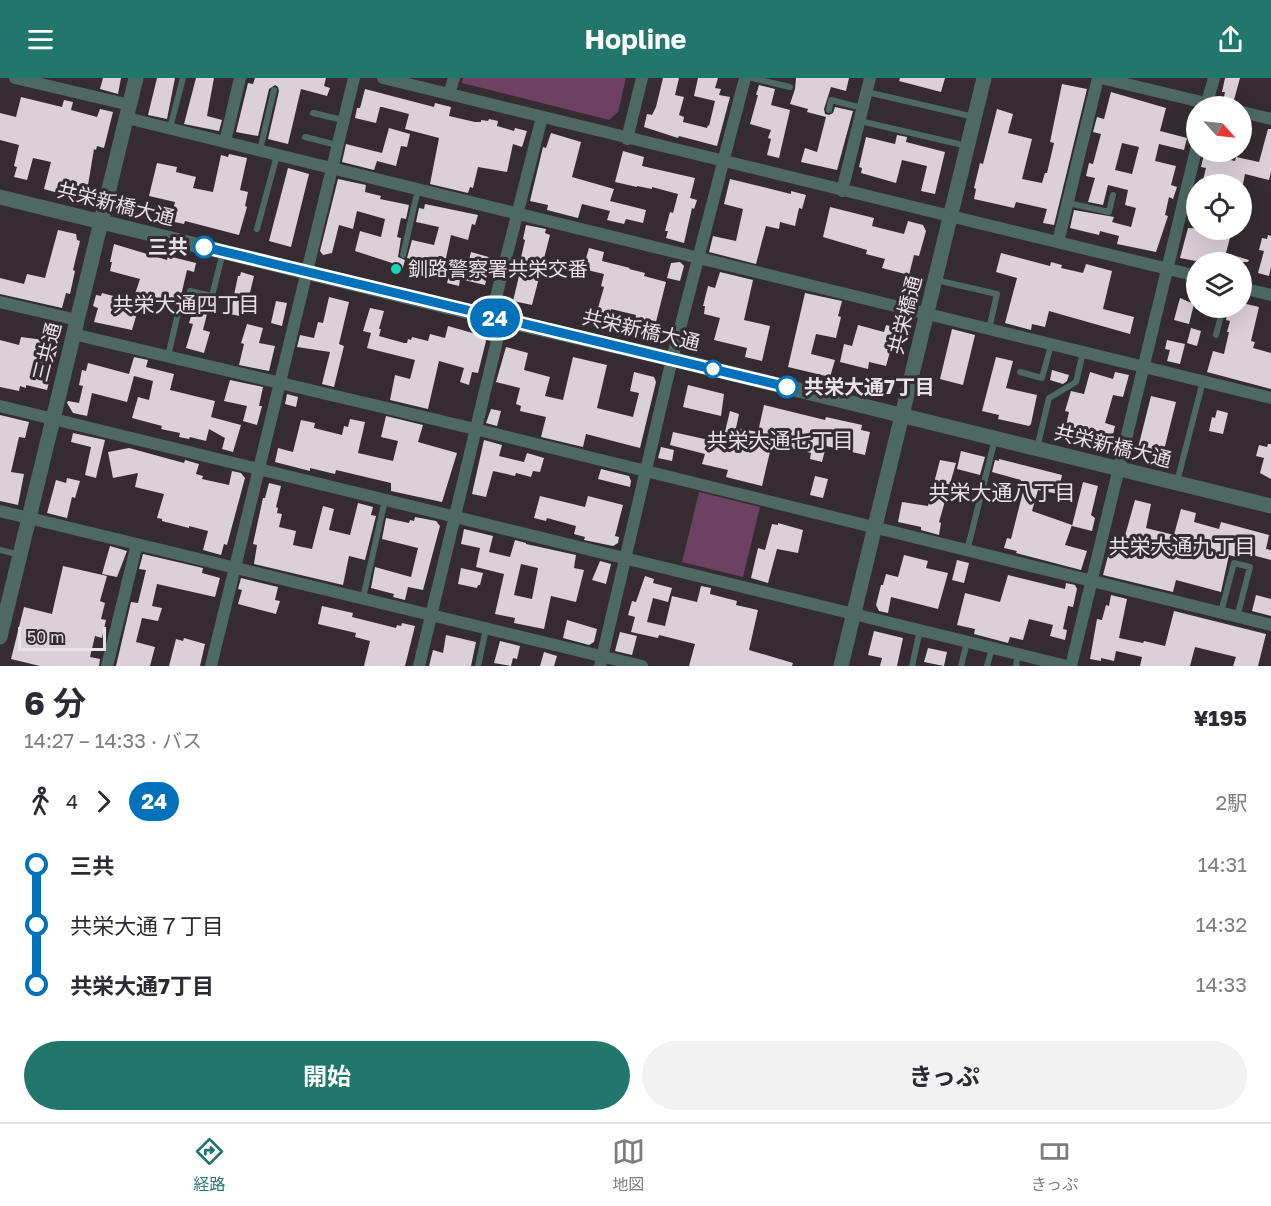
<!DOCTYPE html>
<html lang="ja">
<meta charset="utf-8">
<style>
:root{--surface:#fff;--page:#f2f2f3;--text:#2b2b33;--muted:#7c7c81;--line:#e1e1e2;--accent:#22776c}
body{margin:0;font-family:"Golos Text","Noto Sans JP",sans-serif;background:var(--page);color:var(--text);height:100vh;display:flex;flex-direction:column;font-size:22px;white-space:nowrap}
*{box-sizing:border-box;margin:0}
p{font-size:20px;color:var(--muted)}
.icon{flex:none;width:33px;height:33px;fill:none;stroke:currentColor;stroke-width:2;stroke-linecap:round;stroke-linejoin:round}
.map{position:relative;height:588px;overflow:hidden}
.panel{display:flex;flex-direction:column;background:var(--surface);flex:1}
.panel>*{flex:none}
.badge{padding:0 12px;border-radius:20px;font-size:21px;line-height:39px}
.needle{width:39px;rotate:117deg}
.fabs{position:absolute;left:1186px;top:18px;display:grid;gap:12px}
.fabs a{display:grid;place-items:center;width:66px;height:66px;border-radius:50%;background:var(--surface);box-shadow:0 6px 24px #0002;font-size:30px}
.scale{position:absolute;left:18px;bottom:15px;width:88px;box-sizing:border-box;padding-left:6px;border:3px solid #e7e2e6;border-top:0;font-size:16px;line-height:21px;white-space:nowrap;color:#e7e2e6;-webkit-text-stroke:4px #342c31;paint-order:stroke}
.map>.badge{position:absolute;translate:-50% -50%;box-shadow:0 0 0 3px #fff}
.legs{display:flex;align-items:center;gap:9px;height:66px;padding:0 24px;font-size:20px}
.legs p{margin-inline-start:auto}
.headline{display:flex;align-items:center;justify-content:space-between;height:102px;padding:0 24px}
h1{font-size:33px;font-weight:700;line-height:45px}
.button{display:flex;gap:12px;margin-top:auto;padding:12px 24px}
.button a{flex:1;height:69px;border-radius:36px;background:var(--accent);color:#fff;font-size:24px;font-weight:700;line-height:69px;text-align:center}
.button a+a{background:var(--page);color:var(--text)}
ul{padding:0 24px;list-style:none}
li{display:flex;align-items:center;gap:21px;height:60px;font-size:22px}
li i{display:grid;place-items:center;width:9px;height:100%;margin:0 8px;background:currentColor}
li i::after{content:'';width:15px;height:15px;margin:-8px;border:4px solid;border-radius:50%;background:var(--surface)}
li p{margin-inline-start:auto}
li:first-child i{background:linear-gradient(#0000 50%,currentColor 0)}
li:last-child i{background:linear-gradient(currentColor 50%,#0000 0)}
header{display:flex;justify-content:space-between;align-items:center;height:78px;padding:0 24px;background:var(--accent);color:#fff;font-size:27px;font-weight:700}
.tabs{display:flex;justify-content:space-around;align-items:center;height:84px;border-top:2px solid var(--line);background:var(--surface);font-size:16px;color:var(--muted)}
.tabs a{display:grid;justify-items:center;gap:3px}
.tabs .on{color:var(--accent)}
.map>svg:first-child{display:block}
.green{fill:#6d4161}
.building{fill:#dad0d7;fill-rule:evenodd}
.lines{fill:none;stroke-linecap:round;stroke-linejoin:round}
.service{stroke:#4d6961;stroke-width:6}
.minor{stroke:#4d6961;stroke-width:12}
.tertiary{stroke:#4d6961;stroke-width:15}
.line-1-casing{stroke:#fff;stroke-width:14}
.line-1{stroke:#0072bc;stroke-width:9}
.stop-1-dot{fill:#fff;stroke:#0072bc;stroke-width:3}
.poi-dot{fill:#17d5b2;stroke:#342c31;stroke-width:2}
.labels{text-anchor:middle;stroke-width:6;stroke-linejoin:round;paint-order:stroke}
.street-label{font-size:20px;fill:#e7e2e6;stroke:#342c31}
.stop-label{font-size:20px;font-weight:bold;fill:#e7e2e6;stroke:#342c31;text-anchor:end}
.poi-label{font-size:20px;fill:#e7e2e6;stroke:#342c31;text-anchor:start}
.neighbourhood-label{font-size:21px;fill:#e7e2e6;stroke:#342c31}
</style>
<header><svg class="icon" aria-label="menu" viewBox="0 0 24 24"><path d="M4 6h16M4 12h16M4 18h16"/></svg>Hopline<svg class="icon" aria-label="share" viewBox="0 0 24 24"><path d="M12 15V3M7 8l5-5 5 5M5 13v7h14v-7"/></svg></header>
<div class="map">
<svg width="1271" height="588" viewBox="0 0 1271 588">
<rect width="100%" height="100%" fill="#342c31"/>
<path class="green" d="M463,0H626L618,34L609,42L462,5Z
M699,414L760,429L743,499L682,484Z"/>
<path class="building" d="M103,0H121L118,16L100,11Z
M157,0H175L167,41L148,37Z
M196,0H214L207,38L222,42L219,53L184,46Z
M255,0H326L324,8L330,10L327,18L301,11L288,66L268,61L279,13L278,9L275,7L269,11L258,58L236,54L248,5L253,6Z
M663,0H679L675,17L684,19L679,37L684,39L683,44L707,50L708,47L709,48L715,23L694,18L698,0H718L715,10L721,11L719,17L730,19L717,68L679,58L678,60L644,49L647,36L652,37L656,29Z
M796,0H849L846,13L831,9L824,31L825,36L829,37L833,35L835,29L853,33L837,92L801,84L805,70L817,74L826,39L807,34L808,31L790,26L795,11Z
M900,0H945L941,14L899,3Z
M1225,0H1240L1234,22L1224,19L1225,14H1222Z
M1062,6L1087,11L1054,147L1043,145L1047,131L1016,124L1014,130L974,121L976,111L974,110L980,85L983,86L997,31L1013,36L1008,55L1032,61L1022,101L1042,105L1045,95H1047L1054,65L1050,64Z
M759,7L775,11L771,27L790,32L779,80L767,77L771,61L768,60L771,52L750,46L758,17H756Z
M365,11L434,29L435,25L451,29L449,38L475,44H481V42L488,43L489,41L498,43L497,48L514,53L515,50L527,53L522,69L513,66L507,94L478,89L473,110L470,109L468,115L430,106L439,60L405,51L409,36L382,29H380L376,45L355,40L357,30H360Z
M1111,14L1166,30L1160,53L1187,60L1184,72L1159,66L1155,83L1176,88L1171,107L1177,109L1173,121L1169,119L1165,137L1168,138L1156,174L1117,166L1119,158L1100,153L1099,157L1070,150L1074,132L1114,139L1112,144L1131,149L1136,130L1125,127L1128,112L1108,107L1103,127L1088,124L1095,100L1086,98L1089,85L1093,86L1101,56L1093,54L1097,39L1104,41ZM1122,65L1139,69L1132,96L1115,92Z
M21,19L62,29L64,22L73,24L71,32L97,39L100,31L113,34L104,70L97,68L96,72L94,71L87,113L60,107L58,115L44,111L51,84L33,80L27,102L14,99L17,89L14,88L19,67L0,62V35L16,39Z
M389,50L410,56L407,69L401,68L396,88L377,83L374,92L342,84L346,66L382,75Z
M1268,51H1271V94L1269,102L1245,96L1243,106H1202L1206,90L1201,89L1204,76L1235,83L1236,79L1259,84Z
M551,55L581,64L572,99L614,111L610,123L646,132L643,145L626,141L624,146L607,142L610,133L582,126L578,140L547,132L548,127L530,123L543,69L546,70Z
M897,57L907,59L906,64L945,74L935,116L921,113L927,88L902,82L896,105L861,95L862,90L859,89L866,59L895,66Z
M623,73L644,79L642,88L695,100L690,120L697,122L694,131L692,130L684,165L666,160L668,153H665L670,134L673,135L678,116L652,109V111L637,108V109L615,104Z
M229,76L247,80L240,112L248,114L245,128L247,129L239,157L185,143L184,146L170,143L175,124L149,118L157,85L177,89L176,94L196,99L193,110L213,114L221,77L228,79Z
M288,90L309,96L291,169L269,163Z
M338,101L366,107L365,114L381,118L380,121L409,127L406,141L401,140L397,159L401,160L398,179L405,182L401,196L390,193L392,185L355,173L360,153L381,159L385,141L357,133L353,151L339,147L332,175L323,177L320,173Z
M730,101L791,116V113L806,117L802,131L799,130L795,148L780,144L779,151L766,148L756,186L709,174L713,158L736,163L743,131L724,126Z
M425,126L478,137L475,147L472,146L468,162L451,157L444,189L407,180L412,162L434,167L439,149L416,144L419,130L424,131Z
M830,129L874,140L872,148L904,156L908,143L923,147L926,153L919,178L914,177L909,197L882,190L885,181L866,176L867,172L823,159Z
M526,147L546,151L545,155L550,157L532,227L513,223L523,181L521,180L525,162L523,161Z
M1188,150L1232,152L1226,175L1249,182L1248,184H1201L1180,180Z
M58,152L76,156L77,162L80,163L73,192L75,193L70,216L66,215L62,230L0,216V200L24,206L27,196L45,200Z
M1268,157L1271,158V189L1269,198L1258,195L1264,173L1259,172L1262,160L1267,161Z
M114,166L167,182L168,178L196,185L194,194L187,192L180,222L171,219L169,225L135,216L140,201L110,193L112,184H110Z
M589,170L604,174L602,183L630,190L629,191L645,195L644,198L666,204L654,252L634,246L636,237L611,231L608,241L596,237L604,209L601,208L604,196L583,191Z
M471,174L492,180L485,207L460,201L459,208L447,205L452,187L467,190Z
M1001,175L1050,188L1051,184L1062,187L1061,190L1083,195L1086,186L1112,193L1103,231L1134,239L1130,256L1049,233L1045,249L1032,246L1031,252L1005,245L1017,200L996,194Z
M680,184L684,188L680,203L667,200L671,185Z
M241,194L254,198L244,239L230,236L238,198H240Z
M720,194L753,202L744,242L770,248L762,283L745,279L747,270L714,262L720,240L704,236L705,228H703L708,208L715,210Z
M102,215L140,225L132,252L94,244L98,230L93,228L96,217L101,218Z
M805,215L842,223L838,238L841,239L836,260L816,256L811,276L835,282L830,299L788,289Z
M329,219L349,224L339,266L344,268L334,309L322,306L330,274L297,269L300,257L314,260L318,244L323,245Z
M1180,220L1194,226L1189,246L1174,242Z
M276,223L287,225L282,248L271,245Z
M1242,225L1259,229L1251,263L1255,264L1253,270L1271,275V311L1207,294L1213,273L1224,276L1229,254H1227L1230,243L1226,242L1228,233L1232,234L1233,230H1242Z
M194,228L208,232L203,252L210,254L204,275L186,270L193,246L189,245Z
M370,230L384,233L379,251H381L379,258L404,265H407L408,261L411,262L412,259L428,263L430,256L445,260L448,248L483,258L486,263L478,295L472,294L469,307L460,304L464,290L439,283L428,331L390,322L395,297L410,301L415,282L367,270L371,255L363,253Z
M247,246L263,250L259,265L275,268L269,293L239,287L244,266L241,265Z
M858,247L884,254L886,247L901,251L895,276L890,274L886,288L869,284L868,291L840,284L844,266L852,268Z
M1191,250L1201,253L1197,268L1187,265Z
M952,251L975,257L963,307L940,301Z
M21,259L59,264L47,312L26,307V310L20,308L19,313L0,309V262L19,267Z
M1167,262L1185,266L1180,286L1167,283L1170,272L1165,271Z
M506,269L528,275L524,292L550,299L545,318L563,322L573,279L607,287L597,330L633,339L639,315L630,313L634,294L654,299L656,304L640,370L586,356L583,369L541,359L546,339L520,333L521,328L516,326L520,310L496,304Z
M134,279L148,282L146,289L174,296L170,312L215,323L211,339L241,347L233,374L222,371L225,360L209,351L206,363L190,359L189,361L179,359L180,355L161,351L162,348L132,340L138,319L149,322L153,303L134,298L127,324L92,315L87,338L73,335L67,325L68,323L79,325L83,308L79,307L82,292L86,293L88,285L129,296Z
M996,279L1013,283L1006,310L1037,317L1031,346L1029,348L998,341L999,337L982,333Z
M1052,292L1069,297L1067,303L1063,306L1050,302Z
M1090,294L1113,301L1115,294L1129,297L1123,319L1113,317L1105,345L1115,348L1110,369L1064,357L1069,334L1065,333L1071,313L1084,316Z
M230,302L263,309L259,328H262L257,347L243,343L247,328L224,323Z
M688,307L724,316L721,338L683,329Z
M287,316L298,319L296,329L285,326Z
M1151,318L1176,324L1163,376L1138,370Z
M764,327L825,342L826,339L862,347L861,352L870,354L865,377L826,368L822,384L810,381L811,375L772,365L762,408L726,399L728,392L702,386L705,376L670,367L673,354L709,362L710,358L723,362L730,333L739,336L736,350L758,354Z
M491,331L501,333L497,348L486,345Z
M1217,332L1228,335L1223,356L1209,353L1212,339L1215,340Z
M0,337L29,344L25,360L19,359L11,394L24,396L18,427L0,423Z
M386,338L423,347L418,364L457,375L442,424L391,413V405L336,392L335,396L310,390V393L275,384L278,370L293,374L301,342L315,345L314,350L342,357L344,348L348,349L350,341L365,344L358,375L393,383L398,363L381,359Z
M73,355L105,362L96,400L85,397L91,369L71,364Z
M484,362L502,367L499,378L524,384L527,375L544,380L540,394L533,393L531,399L516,395L515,398L493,393L486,419L472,416Z
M1268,366H1271V401L1260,395L1264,380L1256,378L1259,367L1267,369Z
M661,369L674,372L672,383L658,380Z
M129,370L184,385L185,382L199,386L196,396L203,398L202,401L229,407L232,393L241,395L245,400L227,467L224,466L221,477L203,472L208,453L189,448V450L162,443V441L157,440L164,416L135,409L138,395L113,400L108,374Z
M961,373L985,379L980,397L957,391Z
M999,381L1062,397L1058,416L1038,412L1032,433L1072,447L1065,467L1087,473L1081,492L1016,475L1017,473L1004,470L1007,460L1011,461L1024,410L1019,409L1021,402L992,394L995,382L999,383Z
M940,382L956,385L939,444L941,445L939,457L921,452V449L898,444L902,424L928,428Z
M601,391L629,398L631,403L630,409L598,401Z
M815,398L828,401L823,420L810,417Z
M67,400L80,403L75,420L72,419L67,440L47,435L56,402L66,405Z
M1083,404L1098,408L1091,437L1095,440L1092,453L1072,448Z
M269,405L281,408L276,429L278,430L277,435L282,436L279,449L296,453L293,467L312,471L323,428L334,431L329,452L350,457L358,425L373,429L371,437L376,438L365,482L349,478L343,507L254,486L257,467L253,466L263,420H265Z
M540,418L585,429L588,418L623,427L615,458L619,459L618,465L613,468L584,462L585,459L574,456L576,448L547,440L546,443L534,440Z
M1135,422L1151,426L1146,450L1174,457L1181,431L1196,435L1194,444L1219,451L1221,444L1269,457L1266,471L1271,472V482L1241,474L1240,480L1229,477L1221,514L1176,502L1173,514L1103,497L1112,463L1123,465Z
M415,439L436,443L440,448L423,512L408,509L405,522L393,519L394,516L371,510L375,489L411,499L418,470L382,461L386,440L409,445L410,442L414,443Z
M778,445L803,452L798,475L777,471L768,505L751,500L758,470L765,472L772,446L778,447Z
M464,451L493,458L489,474L510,479L515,462L526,465V466L576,477L574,490L584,492L576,524L551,518L544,551L514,545L515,540L495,536L504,496L476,489L480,470L461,466ZM521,486L538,490L532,521L514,517Z
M110,468L127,473L117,499L102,496Z
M143,476L203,490L202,495L220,500L215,519L157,506L152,528L162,530L158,543L142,540L136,564L155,569L150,588H116L131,524L138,525L146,492L139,491Z
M904,477L928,483L926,490L948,495L938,531L891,519L888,535L879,533L876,527L881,507H883L886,496L898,499Z
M957,482L969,485L964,505L952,502Z
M600,483L611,486L606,506L592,502Z
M63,488L107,498L100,523L105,525L101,541L106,542L102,560L95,558L90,579L100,581L99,588H40L11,581L24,529L52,536Z
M461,490L483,495L480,507H478L477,510L458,506Z
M1008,497L1065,511L1066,505L1075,507L1077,511L1073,529L1068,528L1063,551L1067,552L1065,562L1050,558L1053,547L1029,541L1023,562L1010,559L1008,565L974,556L975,551L957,547L965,515L1000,524Z
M645,498L654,501L653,505L672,510L668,524L653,520L647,544L665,548L672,518L697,524L701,508L711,510L710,516L737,523L736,527L758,532L749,572L793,585L792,588H689L695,566L659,557L658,560L631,554L635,539L628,537L632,523L636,524Z
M241,500L278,509L275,522L280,523L276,536L238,526L242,512L238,511Z
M1111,517L1127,521L1119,560L1143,565L1144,563L1165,568L1174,533L1266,556L1258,588H1233L1236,579L1195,569L1190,588H1140L1142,579L1116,573L1114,583L1101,580V583L1090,581L1097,541L1102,542L1106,527L1109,528Z
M1256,517L1271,521V538L1252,533Z
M322,528L353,535L352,539L396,550L397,547L401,548L402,545L415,548L405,588H364L370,563L355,559L356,555L318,546Z
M567,542L597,551L594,564L589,567L563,560Z
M874,553L903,560L897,588H880L882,580L868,577Z
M620,554L637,558L632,577L615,573Z
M446,557L476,564L471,588H429L433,572L443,575Z
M184,560L205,566L200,588H169L176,561L183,563Z
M500,563L520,568L517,581L513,580L511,588L494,585Z
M928,570L947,574L944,588L924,584Z
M544,574L557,578L554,588H540Z"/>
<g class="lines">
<path class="service" d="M752,0L790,9
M867,14L974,39
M829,32L831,22L862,30
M313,35L343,42
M860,43L967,68
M170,50L183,0
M305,59L337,67
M260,72L274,12
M1068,125L1109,134L1113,117
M257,151L277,77
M403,177L418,111
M936,202L997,216L989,251
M190,213L212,218L223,174
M1216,257L1223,230
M168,278L179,231
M1020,294L1042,300L1051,267
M1037,370L1049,320L1076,304L1083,274
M1177,404L1203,303
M0,472L20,477
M967,473L995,361
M363,520L385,422
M1221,534L1234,485L1250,489L1237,539
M478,588L486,551
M912,588L920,552
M961,588L967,564
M987,588L992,570
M1016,588L1018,576"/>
<path class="minor" d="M15,0L130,27
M383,0L1197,198
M1101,0L1218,28
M449,16L454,0
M1206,28L1214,0
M1242,34L1271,41
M127,40L1271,320
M627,61L642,0
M225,64L240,0
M842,113L870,0
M1058,164L1098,0
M1242,210L1271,217
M0,224L77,242
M491,239L542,39
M73,256L475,351L1271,547
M0,328L1067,588
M0,433L642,588
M107,588L137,466
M211,588L354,0
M419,588L502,242
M600,588L672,281L745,0
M1071,588L1197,68"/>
<path class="tertiary" d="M0,119L502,242L672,281L1271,428
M0,559L136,0
M841,588L984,0"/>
</g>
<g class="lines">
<g class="line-1-casing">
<path id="line-1" d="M204,169L787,309"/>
</g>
<use href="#line-1" class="line-1"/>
</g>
<g class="stop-1-dot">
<circle cx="204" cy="169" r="10"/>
<circle cx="713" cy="291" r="8"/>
<circle cx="787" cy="309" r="10"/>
</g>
<circle class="poi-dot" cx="396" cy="191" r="6"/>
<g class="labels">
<g class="street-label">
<text transform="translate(116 126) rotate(14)" y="7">共栄新橋大通</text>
<text transform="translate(905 237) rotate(-76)" y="7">共栄橋通</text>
<text transform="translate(641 252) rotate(13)" y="7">共栄新橋大通</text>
<text transform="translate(47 274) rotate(-76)" y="7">三共通</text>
<text transform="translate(1113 368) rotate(14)" y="7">共栄新橋大通</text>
</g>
<g class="stop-label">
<text x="188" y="176">三共</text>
<text x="804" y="316" text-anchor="start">共栄大通7丁目</text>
</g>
<g class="poi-label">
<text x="408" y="198">釧路警察署共栄交番</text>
</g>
<g class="neighbourhood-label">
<text x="186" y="234">共栄大通四丁目</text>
<text x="780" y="370">共栄大通七丁目</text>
<text x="1002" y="422">共栄大通八丁目</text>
<text x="1182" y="476">共栄大通九丁目</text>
</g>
</g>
</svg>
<div class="fabs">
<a><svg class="needle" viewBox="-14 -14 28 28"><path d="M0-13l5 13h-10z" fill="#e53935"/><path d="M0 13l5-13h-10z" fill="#7c7c81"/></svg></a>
<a><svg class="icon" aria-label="locate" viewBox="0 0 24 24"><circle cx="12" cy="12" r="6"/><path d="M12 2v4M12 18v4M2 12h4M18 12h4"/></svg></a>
<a><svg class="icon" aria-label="layers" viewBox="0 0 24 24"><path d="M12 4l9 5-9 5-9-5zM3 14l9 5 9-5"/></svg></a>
</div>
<div class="scale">50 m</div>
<b class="badge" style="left:495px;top:240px;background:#0072bc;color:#fff">24</b>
</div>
<section class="panel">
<div class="headline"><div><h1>6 分</h1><p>14:27 – 14:33 · バス</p></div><b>¥195</b></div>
<div class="legs"><svg class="icon" aria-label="walk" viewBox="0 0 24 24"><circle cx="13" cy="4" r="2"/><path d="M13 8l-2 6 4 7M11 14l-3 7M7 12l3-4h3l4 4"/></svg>4<svg class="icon" aria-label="forward" viewBox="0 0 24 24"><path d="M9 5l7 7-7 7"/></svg><b class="badge" style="background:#0072bc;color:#fff">24</b><p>2駅</p></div>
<ul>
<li><i style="color:#0072bc"></i><b>三共</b><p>14:31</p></li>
<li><i style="color:#0072bc"></i><span>共栄大通７丁目</span><p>14:32</p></li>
<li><i style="color:#0072bc"></i><b>共栄大通7丁目</b><p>14:33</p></li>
</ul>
<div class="button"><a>開始</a><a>きっぷ</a></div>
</section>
<nav class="tabs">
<a class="on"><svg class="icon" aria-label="directions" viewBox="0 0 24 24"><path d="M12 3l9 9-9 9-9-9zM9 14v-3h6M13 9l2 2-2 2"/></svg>経路</a>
<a><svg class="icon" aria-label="map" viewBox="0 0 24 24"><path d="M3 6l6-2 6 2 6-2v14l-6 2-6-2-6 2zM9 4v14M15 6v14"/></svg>地図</a>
<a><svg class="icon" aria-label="tickets" viewBox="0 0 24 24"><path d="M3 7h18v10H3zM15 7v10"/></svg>きっぷ</a>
</nav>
